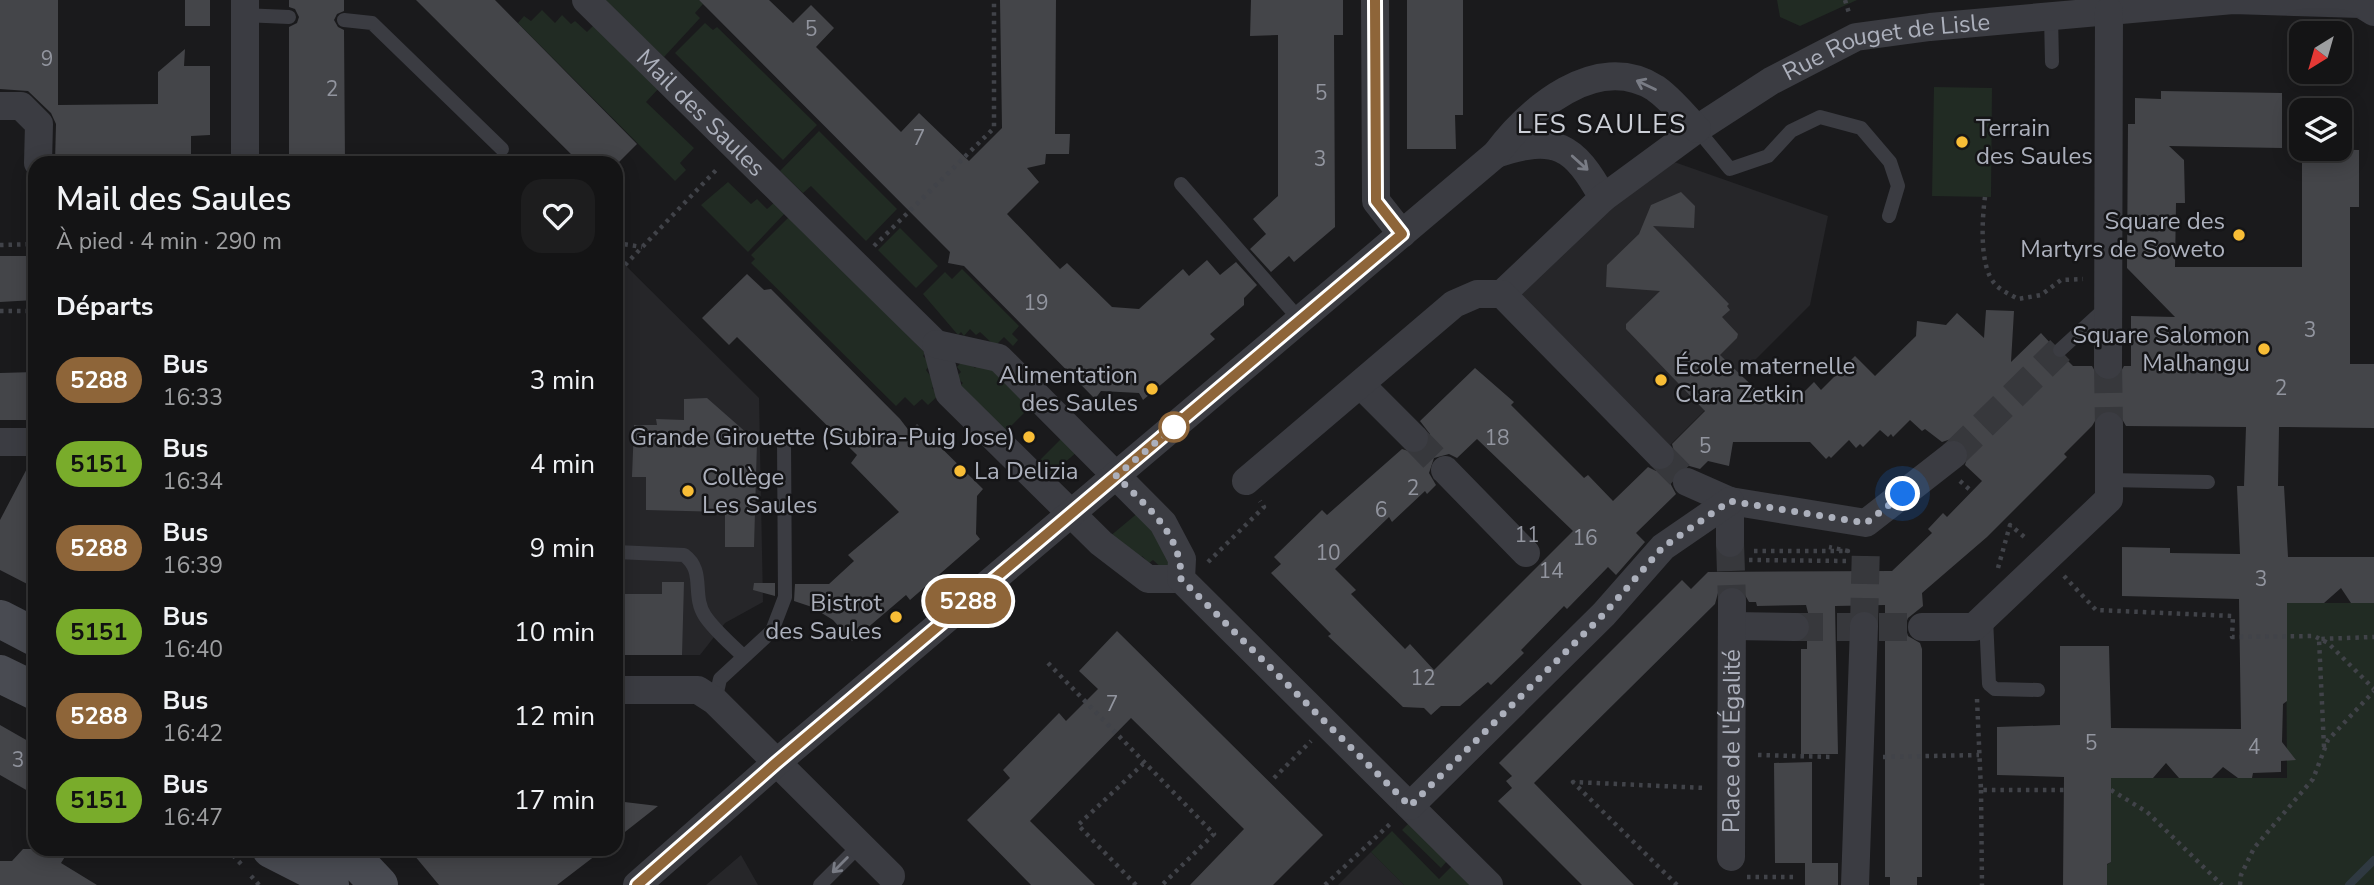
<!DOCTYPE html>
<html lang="fr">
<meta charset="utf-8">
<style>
:root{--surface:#141415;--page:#1d1d1e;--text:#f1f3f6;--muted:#9d9ea0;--line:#333334}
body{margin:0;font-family:"Nunito Sans",sans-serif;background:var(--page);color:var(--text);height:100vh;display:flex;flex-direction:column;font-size:26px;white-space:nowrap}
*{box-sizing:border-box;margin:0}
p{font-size:23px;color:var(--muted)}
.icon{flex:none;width:38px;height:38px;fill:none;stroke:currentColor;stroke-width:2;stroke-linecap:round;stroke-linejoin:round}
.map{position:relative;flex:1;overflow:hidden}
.drawer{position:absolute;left:28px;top:156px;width:595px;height:700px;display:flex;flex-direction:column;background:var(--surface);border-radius:21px;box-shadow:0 4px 18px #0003,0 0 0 2px var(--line)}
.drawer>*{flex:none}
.badge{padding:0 14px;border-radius:23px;font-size:24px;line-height:46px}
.needle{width:46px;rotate:217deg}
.fabs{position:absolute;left:2289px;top:21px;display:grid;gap:14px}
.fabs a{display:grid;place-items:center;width:63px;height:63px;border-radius:14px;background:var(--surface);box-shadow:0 4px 18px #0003,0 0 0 2px var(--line);font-size:35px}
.you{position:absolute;width:35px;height:35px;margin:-18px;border:5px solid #fff;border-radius:50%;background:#1a73e8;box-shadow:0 0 0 10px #1a73e833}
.map>.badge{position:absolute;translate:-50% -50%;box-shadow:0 0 0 4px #fff}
h2{padding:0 28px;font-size:26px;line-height:63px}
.round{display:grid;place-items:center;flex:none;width:74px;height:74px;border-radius:21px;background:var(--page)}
.summary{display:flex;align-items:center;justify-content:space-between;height:119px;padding:0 28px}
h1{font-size:33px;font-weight:600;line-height:52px}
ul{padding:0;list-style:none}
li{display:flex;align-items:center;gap:21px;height:84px;padding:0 28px}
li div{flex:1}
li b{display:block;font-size:26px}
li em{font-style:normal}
li .badge{min-width:77px;font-weight:700;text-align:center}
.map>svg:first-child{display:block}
.built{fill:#262629}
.green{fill:#212b23}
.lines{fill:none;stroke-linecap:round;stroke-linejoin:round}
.stream{stroke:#2f3941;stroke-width:8}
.building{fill:#444549;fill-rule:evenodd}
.street-tunnel{stroke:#37383c;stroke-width:28;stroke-dasharray:28 14;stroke-linecap:butt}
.path{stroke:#414349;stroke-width:4.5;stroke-dasharray:3.5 5;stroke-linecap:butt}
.lane{stroke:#3b3c42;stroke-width:14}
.street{stroke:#3b3c42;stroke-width:28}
.secondary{stroke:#494b52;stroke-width:38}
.oneway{stroke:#797c85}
.line-casing{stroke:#fff;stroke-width:16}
.line{stroke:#8e6539;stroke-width:10}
.walk{stroke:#acb0bc;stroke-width:7;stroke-dasharray:0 12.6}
.poi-dot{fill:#f8bd36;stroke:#151517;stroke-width:2.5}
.stop-dot{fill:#fff;stroke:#8e6539;stroke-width:3.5}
.labels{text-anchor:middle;stroke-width:5;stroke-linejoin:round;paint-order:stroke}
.number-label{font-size:21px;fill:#92959f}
.street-label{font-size:24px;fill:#acb0bc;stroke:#151517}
.poi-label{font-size:24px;fill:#acb0bc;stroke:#151517;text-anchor:end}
.neighbourhood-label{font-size:26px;letter-spacing:2px;fill:#cdd0d8;stroke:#151517}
</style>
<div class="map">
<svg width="2374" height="885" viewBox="0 0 2374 885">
<rect width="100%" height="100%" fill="#1a1a1c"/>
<path class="built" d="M1660,157L1828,216L1810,305L1660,455L1502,294Z
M616,256L759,398L763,602L725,623L700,655H616Z
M1371,852L1404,885H1338Z
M741,855L758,885H706Z"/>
<path class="green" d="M604,0H699L703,4L695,13L700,18L664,57Z
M1777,0H1857L1800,26L1780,17Z
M542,10L555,23L562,15L571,24L575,21L587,32L595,24L659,88L646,102L694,148L680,163L686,170L675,181L518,23L524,16L531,21Z
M705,23L713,30L717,27L817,125L783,160L675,53Z
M1934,87L1992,88L1991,197L1932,196Z
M819,131L897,209L866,241L811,186L803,193L780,171Z
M728,182L751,204L757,199L767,209L775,202L786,212L748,252L701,205Z
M790,216L925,353L923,356L931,364L926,370L936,384L932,388L939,395L928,405L922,399L914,406L905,397L896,406L751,263L755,259L751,255Z
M900,228L938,266L916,288L878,250Z
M962,269L1019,326L1012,334L1018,340L1013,346L1004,337L995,346L980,332L976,335L970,329L964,336L961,332L958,335L923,294L945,272L952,279Z
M965,358L975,368L981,363L990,365L1031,406L1003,434L957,389L963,383L956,377L961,372L957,367Z
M1063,437L1078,451L1047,478L1034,466Z
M1139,512L1176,564L1167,573L1153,560L1149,563L1142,556L1138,560L1109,537Z
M2286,603H2374V885H2107L2105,866L2111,862V778H2287Z
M1409,823L1447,861L1441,868L1402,830Z
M1392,831L1439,879L1452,866L1472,885H1404L1371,852Z"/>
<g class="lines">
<path class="stream" d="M2349,885L2374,860"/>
</g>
<path class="building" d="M0,0H58V105L158,104V72L185,49L184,66H210V135L191,136V162H55L56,124L51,113L28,91L0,89Z
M185,0H210V26H185Z
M289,0H344V11L337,14L334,20L338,27L344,30L345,163H289V27L297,23L299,17L295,9L289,7Z
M416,0H495L637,144L618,163H580Z
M699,0H769L793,23L811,5L834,28L816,47L901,132L919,113L969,161L1002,128L1000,0H1056L1055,134H1070L1069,154H1046L1045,164L1027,168L1039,182L1007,214L1060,269L1067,263L1112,307L1139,309L1183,269L1189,276L1207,260L1220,275L1236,262L1257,285L1244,298V305L1210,334L1215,339L1143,400L1139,393L1101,391L1095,399L964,266L948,263L950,252L939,241Z
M1251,0H1343V35H1334L1335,227L1294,262L1289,256L1271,272L1250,249L1266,234L1253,219L1278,196V35L1250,36Z
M1407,0H1463V115H1455L1456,149H1407Z
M2161,91L2282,93V148L2169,146L2184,160L2185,203H2176L2175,267H2302V149L2359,150V207H2350V364H2374V428L2279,427L2278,486H2284L2288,557H2374V603H2351L2341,588L2324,603H2287V701L2283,704L2282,742L2296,760L2281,761V772L2253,773L2252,778H2238L2223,767L2212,778H2179L2166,763L2153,778H2111V862L2107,864V885H2063L2064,777L1997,775V727L2060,725V646H2109L2111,728L2241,729L2239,599L2122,596V547L2170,548V553L2240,554L2237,486H2244L2246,427L2126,426L2118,412L2101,411L2092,426L2064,454L2067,457L1987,537L1922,593L1923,606L1908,618L1905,626L1908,636L1920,643L1922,649V877H1917V885H1890V877H1885V605L1835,606L1838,754H1801V649H1807V638L1812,628L1806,605L1757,606L1756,602H1749L1741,588L1731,585L1718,593L1715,604L1534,783L1634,885H1582L1498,801L1512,788L1506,781L1512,776L1499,763L1682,580L1691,589L1708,572L1892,571L1932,533L1928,529L1943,513L1947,517L1982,481L1965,465L1969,452L1960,440L1951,439L1942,442L1925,429L1922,431L1910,420L1893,437L1891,434L1888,437L1880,430L1863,447L1860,444L1856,448L1849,440L1831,458L1829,456L1826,459L1810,442H1733L1729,466L1708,461L1700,469L1686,465L1678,468L1670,483L1676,494L1636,533L1645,542L1616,575L1608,567L1567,609L1564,606L1521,650L1524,653L1491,685L1488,682L1460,706H1441L1431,715L1424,708L1403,707L1328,636L1331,634L1271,573L1281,564L1274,557L1322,510L1327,515L1402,449L1418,454L1426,449L1430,434L1420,421L1475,368L1514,402L1511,405L1584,478L1588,475L1613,501L1648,467L1656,471L1671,467L1676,459L1672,444L1705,411L1626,329V324L1660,291L1606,287L1607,265L1639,234L1651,205L1681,192L1695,206L1694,228L1653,226L1729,304L1727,306L1730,310L1722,317L1738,334L1737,338L1720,355L1768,401L1782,389L1794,402L1814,382L1821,390L1855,356L1875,376L1916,336L1917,321L1946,325L1957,313L1984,338L1986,310L2014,311L2011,362L2041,333L2052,345L2051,353L2056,359L2065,358L2073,366H2092L2100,380H2116L2124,366H2131V316L2175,317L2127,268L2128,124H2135V98L2161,99ZM1477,439L1573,531L1434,670L1410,644L1405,649L1351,594L1356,590L1335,569L1389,517L1392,522L1425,491L1427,494L1436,485L1429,473L1434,458L1449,454L1457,458Z
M0,256H35V300L0,302Z
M747,274L764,290L771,289L900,419L910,432L917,424L983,489L977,496L976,534L980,539L910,600L906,595L852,641L833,620L812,607L794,601L795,584H829L854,561L848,555L899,512L851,463L857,455L737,337L729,345L702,318Z
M35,372V420H0V373Z
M707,398L757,442L754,547H725V512L646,510V477H632L634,425H657L656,419L684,420V399Z
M32,459H35V588L0,570V520Z
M662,582H684L682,655H616V594H662Z
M754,583H775V596L753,590Z
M1117,631L1323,835L1273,885H1190L1244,829L1131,718L1030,821L1095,885H1031L967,820L1010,778L1003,770L1059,713L1066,721L1098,689L1079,671Z
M0,725L35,745V795L0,775Z
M1812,762V863H1838V885H1805V863H1775L1774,763Z
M616,801L658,806L616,839Z
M23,849H70L61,863L97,885H0V861H12Z
M409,849H604L557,885H439Z"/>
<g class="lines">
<path class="street-tunnel" d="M2108,365L2109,426
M1414,438L1445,470
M1660,455L1687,482
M1953,455L2060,350
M1730,543L1732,602
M1864,626L1866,544
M1795,627H1922"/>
<path class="path" d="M1845,0L1849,13
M1985,197C1982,219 1979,267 1995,284C2000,290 2011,295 2018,299L2041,295L2061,280L2083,279
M616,243L642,247
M0,245L35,244
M874,246L994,128V0
M625,265L719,167
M0,311H35
M1960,481L1969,489
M1754,551H1848L1829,547
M1749,560L1849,561
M1208,562L1264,507L1260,501
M1998,568L2010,525L2028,540
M2064,576L2096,610L2233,616L2232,637L2314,636L2328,643L2374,689
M1048,663L1214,834L1162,885
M1977,699L1981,790H2064
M2324,747L2319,639L2374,637
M1758,755L1833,757
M1883,757L1979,755
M1274,778L1311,741
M1981,790L1982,885
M2111,790L2147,812L2222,885
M227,849L243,866
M251,876L259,885
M1747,877H1796
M1136,885L1078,825L1143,764
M1325,885L1391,823
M1677,885L1573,782L1706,788
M2240,885L2241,875L2254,848L2313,779L2328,740L2374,691"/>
<path class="lane" d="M245,15L289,17
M2051,16L2052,62
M344,20L372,23L502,149
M1697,129L1730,169L1768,156L1791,131L1820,117L1861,128L1890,162L1898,186L1889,216
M1181,184L1300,320
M2060,350L2107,307
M2109,480L2208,482
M616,552L684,555C706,571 691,595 705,616C715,631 731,644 744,657
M1986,618L1989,684L1995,689L2038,690
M715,701L720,679L772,631L785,597L784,440
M820,885L860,845"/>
<g class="street">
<path d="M245,0V163"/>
<path id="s1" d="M586,0L936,344L949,393L1101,543L1148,579H1181"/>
<path d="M1375,0L1376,201L1402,234"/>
<path d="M0,106H21L39,124L38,163"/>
<path d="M1496,154C1555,134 1574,145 1603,198"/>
<path id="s2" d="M1502,294L1603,198L1697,129L1771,81L1856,37L1930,27L2233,0L2361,4L2374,12"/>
<path d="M936,344L999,358L1163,523L1182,559L1181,579L1489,885"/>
<path d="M2108,365L2109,11"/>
<path d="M1361,385L1414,438"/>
<path d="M0,442H35"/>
<path d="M1445,470L1526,553"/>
<path d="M1246,481L1454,304L1477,294H1502L1660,455"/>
<path d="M1687,482L1730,501L1866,523L1953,455"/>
<path d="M1730,501V543"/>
<path d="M1733,626L1795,627"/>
<path d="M1922,627H1974L2109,499V426"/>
<path d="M616,690H698L715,701L891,876"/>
<path d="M1410,806L1604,614L1663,547L1730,501"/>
<path id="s3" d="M1731,857L1732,602"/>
<path d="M637,885L776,763L1496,154C1529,110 1596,51 1655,88C1670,98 1684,116 1697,129"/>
<path d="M1855,885L1864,626"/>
</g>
<path class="secondary" d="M0,619L35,637
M0,674L35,691
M271,849L316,872L330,885
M345,849L379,885"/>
</g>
<defs><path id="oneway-shaft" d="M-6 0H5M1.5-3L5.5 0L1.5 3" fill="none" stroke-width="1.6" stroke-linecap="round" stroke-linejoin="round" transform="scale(1.75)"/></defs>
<g class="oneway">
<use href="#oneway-shaft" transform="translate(1646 85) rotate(-155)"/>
<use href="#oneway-shaft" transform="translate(1580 163) rotate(42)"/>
<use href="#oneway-shaft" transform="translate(840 865) rotate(135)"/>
</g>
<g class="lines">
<g class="line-casing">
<path id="line" d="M637,885L776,763L1402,234L1376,201L1375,0"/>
</g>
<use href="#line" class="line"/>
<path class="walk" d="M1174,427L1116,476C1146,506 1182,533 1181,579L1410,806L1604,614L1663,547L1730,501L1866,523L1903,494"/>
</g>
<g class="poi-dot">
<circle cx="1962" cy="142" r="7"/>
<circle cx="2239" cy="235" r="7"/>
<circle cx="2264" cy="349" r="7"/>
<circle cx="1661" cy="380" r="7"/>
<circle cx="1152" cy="389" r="7"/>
<circle cx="1029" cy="437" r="7"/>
<circle cx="960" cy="471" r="7"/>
<circle cx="688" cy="491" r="7"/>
<circle cx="896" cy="617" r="7"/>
</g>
<circle class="stop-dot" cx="1174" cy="427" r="14"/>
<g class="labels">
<g class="number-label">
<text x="811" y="36">5</text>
<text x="47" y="66">9</text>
<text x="332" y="96">2</text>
<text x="1321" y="100">5</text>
<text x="919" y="145">7</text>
<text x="1320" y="166">3</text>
<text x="1036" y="310">19</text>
<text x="2310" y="337">3</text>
<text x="2281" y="395">2</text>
<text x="1497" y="445">18</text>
<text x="1705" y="453">5</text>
<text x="1413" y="495">2</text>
<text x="1381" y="517">6</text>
<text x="1527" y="542">11</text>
<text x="1585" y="545">16</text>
<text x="1328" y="560">10</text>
<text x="1551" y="578">14</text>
<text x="2261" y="586">3</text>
<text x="1423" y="685">12</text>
<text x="1112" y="711">7</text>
<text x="2091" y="750">5</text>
<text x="2254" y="754">4</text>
<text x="18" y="767">3</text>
</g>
<g class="street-label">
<text dy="8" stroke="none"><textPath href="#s2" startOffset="467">Rue Rouget de Lisle</textPath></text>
<text dy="8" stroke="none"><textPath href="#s1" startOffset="161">Mail des Saules</textPath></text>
<text dy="8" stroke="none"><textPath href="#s3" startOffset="116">Place de l'Égalité</textPath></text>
</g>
<g class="poi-label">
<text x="1976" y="136" text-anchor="start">Terrain<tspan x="1976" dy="28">des Saules</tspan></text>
<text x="2225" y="229">Square des<tspan x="2225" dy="28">Martyrs de Soweto</tspan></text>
<text x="2250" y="343">Square Salomon<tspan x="2250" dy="28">Malhangu</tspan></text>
<text x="1675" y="374" text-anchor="start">École maternelle<tspan x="1675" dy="28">Clara Zetkin</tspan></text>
<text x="1138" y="383">Alimentation<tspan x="1138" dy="28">des Saules</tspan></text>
<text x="1015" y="445">Grande Girouette (Subira-Puig Jose)</text>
<text x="974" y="479" text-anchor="start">La Delizia</text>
<text x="702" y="485" text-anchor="start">Collège<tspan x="702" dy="28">Les Saules</tspan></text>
<text x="882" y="611">Bistrot<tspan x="882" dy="28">des Saules</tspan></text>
</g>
<g class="neighbourhood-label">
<text x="1602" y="133">LES SAULES</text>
</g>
</g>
</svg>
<div class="fabs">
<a><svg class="needle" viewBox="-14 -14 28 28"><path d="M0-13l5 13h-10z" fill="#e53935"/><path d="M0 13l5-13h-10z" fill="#9d9ea0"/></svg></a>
<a><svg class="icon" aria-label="layers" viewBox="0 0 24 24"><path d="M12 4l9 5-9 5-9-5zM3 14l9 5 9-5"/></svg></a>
</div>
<div class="you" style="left:1903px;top:494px"></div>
<b class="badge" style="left:968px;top:601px;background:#8e6539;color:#fff">5288</b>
<section class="drawer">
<div class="summary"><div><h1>Mail des Saules</h1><p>À pied · 4 min · 290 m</p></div><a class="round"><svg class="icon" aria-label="heart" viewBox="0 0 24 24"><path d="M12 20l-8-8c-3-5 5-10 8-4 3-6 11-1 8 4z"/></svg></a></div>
<h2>Départs</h2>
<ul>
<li><span class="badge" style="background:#8e6539;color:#fff">5288</span><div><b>Bus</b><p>16:33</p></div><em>3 min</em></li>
<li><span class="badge" style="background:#79ac2b;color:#111">5151</span><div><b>Bus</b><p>16:34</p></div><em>4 min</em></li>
<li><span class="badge" style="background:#8e6539;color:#fff">5288</span><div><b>Bus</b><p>16:39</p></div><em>9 min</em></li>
<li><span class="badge" style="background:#79ac2b;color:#111">5151</span><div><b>Bus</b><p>16:40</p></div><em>10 min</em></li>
<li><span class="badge" style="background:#8e6539;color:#fff">5288</span><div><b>Bus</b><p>16:42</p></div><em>12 min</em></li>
<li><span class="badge" style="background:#79ac2b;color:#111">5151</span><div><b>Bus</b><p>16:47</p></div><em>17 min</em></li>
</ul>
</section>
</div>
